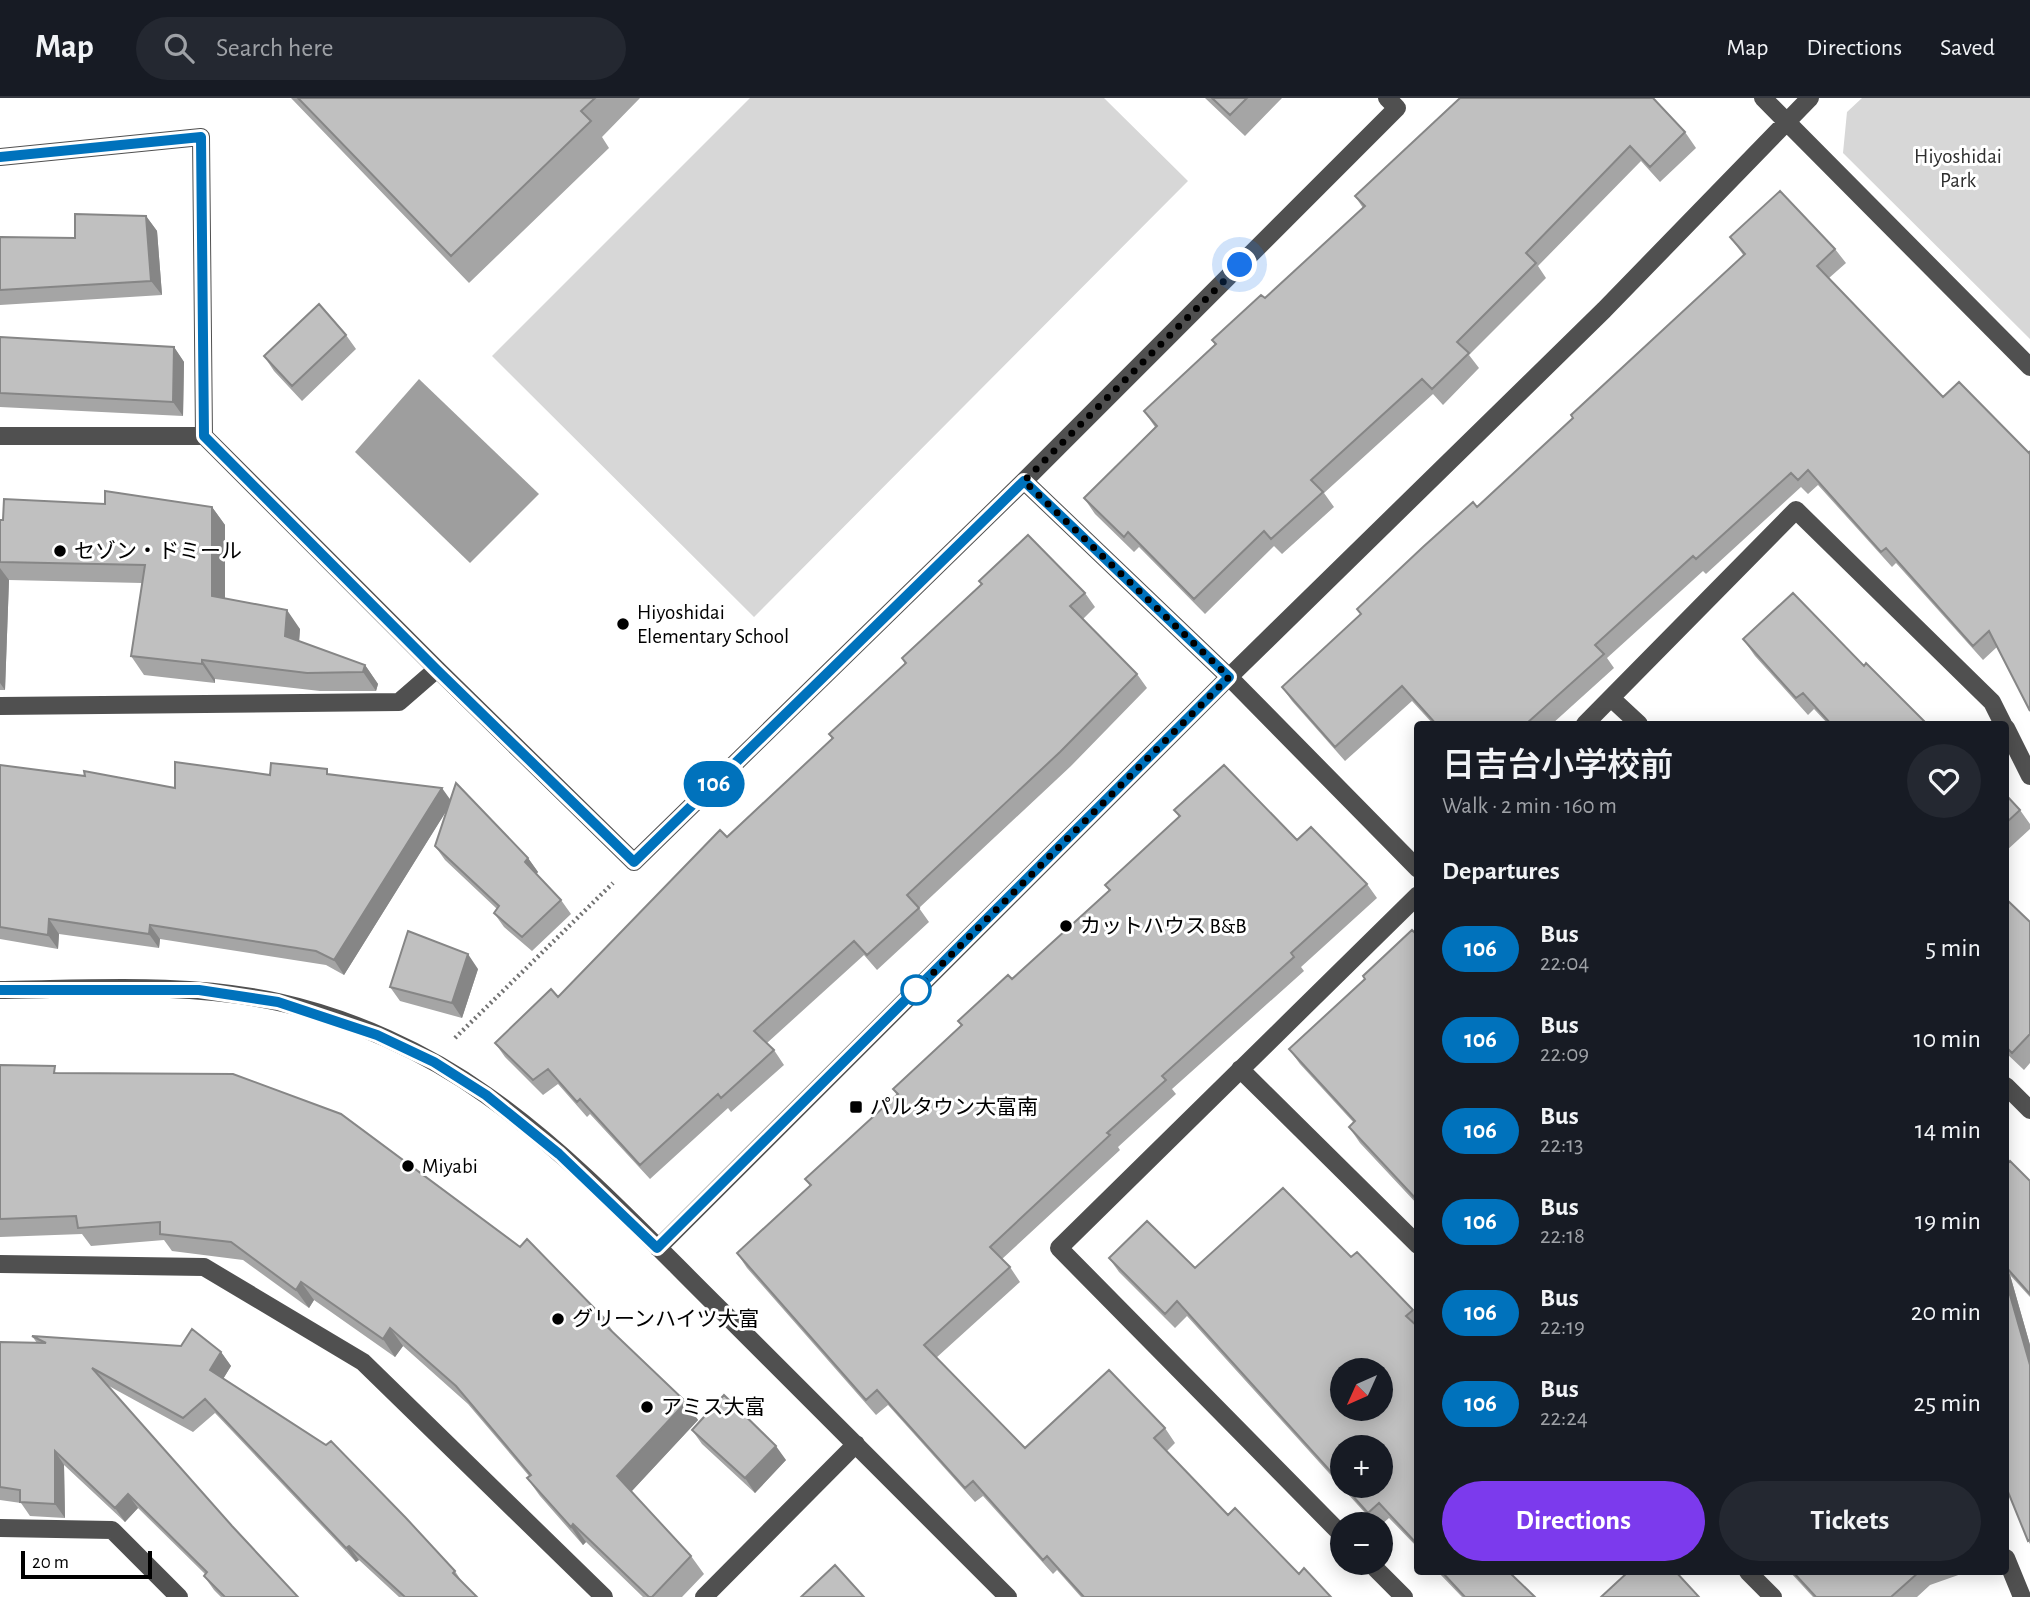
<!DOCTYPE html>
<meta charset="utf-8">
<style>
:root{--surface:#171b24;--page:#242831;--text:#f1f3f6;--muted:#9ea1a6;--line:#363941;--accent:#7c3aed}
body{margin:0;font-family:"Alegreya Sans","Noto Sans JP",sans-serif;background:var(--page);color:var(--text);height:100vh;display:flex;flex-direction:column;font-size:26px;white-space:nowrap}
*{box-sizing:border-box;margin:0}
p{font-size:23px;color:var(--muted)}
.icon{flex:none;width:38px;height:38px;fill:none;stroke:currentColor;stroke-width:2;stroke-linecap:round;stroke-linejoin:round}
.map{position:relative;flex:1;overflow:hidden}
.panel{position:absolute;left:1414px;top:623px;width:595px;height:854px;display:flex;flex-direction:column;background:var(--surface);border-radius:7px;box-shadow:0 4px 18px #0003}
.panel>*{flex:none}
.badge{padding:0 14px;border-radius:23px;font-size:24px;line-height:46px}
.needle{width:46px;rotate:225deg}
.buttons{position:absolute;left:1330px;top:1260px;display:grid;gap:14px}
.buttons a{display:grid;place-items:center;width:63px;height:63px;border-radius:50%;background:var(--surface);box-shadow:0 4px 18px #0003;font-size:35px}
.scale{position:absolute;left:21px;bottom:18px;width:131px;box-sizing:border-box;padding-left:7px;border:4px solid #000;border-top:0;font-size:19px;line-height:24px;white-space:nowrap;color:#000;-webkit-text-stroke:5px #fff;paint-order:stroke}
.you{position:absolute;width:35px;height:35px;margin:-18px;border:5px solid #fff;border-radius:50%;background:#1a73e8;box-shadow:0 0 0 10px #1a73e833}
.map>.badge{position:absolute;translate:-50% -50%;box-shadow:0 0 0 4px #fff}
h2{padding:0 28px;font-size:26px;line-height:63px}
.round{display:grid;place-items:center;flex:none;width:74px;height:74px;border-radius:37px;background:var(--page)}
.headline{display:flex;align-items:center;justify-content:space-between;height:119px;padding:0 28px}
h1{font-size:33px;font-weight:600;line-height:52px}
.action{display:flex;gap:14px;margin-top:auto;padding:14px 28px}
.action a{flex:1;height:80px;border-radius:42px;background:var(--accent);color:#fff;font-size:28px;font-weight:600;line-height:80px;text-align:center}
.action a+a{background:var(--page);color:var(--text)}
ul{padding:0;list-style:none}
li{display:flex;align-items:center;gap:21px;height:91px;padding:0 28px}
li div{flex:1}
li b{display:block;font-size:26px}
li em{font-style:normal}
li .badge{min-width:77px;font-weight:700;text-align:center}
header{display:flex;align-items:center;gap:42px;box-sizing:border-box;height:98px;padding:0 35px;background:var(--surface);border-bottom:2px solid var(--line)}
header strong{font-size:33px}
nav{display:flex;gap:38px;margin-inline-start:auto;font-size:24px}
.search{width:490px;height:63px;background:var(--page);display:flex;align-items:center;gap:18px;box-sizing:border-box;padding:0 24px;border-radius:38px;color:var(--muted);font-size:26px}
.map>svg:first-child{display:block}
.green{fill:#d7d7d7}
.water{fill:#9e9e9e}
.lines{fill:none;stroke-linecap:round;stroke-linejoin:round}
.path{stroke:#727272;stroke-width:4.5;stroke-dasharray:2 3.5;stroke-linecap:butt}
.minor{stroke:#505050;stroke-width:18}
.wall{fill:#a5a5a5;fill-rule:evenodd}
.shaded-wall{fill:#868686}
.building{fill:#c0c0c0;stroke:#868686;stroke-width:2;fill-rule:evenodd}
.line-casing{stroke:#fff;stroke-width:16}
.line{stroke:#0072bc;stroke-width:10}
.walk{stroke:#000;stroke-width:7;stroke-dasharray:0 12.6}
.poi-dot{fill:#000;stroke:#fff;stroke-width:2.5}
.stop-dot{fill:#fff;stroke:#0072bc;stroke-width:3.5}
.labels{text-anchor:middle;stroke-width:6;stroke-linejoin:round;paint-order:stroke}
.park-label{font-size:21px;fill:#2e2e2e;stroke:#fff}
.poi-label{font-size:21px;fill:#000;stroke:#fff;text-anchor:start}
</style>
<header>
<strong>Map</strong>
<div class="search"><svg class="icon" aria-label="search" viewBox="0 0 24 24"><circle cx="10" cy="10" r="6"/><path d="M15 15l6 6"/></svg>Search here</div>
<nav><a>Map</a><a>Directions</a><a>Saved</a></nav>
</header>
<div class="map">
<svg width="2030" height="1499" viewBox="0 0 2030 1499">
<rect width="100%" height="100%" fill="#fff"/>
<path class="green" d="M750,0H1104L1188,83L754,519L492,258Z
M1862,0H2030V241L1843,55L1847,14Z"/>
<path class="water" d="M419,281L539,396L470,465L355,354Z"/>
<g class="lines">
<path class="path" d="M455,940L613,785"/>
<path class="minor" d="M1763,0L2030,269
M0,59L201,39L204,338
M0,338H204L437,571L634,764L1024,383L1397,10L1387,0
M1024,383L1229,579L1418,771
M1611,600L1639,626
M0,608L399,604L437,571
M1585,626L1796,412L1992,604L2003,626
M2006,630L2030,678
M0,892C92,891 188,884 278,904C351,920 426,954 486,997C576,1060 654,1147 732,1223C824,1315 916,1407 1008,1499
M1240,971L1418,1147
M2006,988L2030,1012
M658,1150L1229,579L1604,212L1810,0
M0,1166L204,1169L363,1264L604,1499
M0,1430L112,1432L179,1499
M1342,1437L1059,1150L1418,797
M2006,1460L2022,1499
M1370,1465L1404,1499
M1748,1474L1773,1499
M704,1499L856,1346"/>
</g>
<path class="wall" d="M291,0H640L602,39L609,50L469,185Z
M1205,0H1282L1245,38Z
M1685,34L1696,50L1660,84L1641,63L1538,168L1546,180L1469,257L1479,270L1443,307L1433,296L1324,395L1334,409L1282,456L1274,448L1205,516L1139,449L1134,454L1095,416L1084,400L1155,329L1144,313L1215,247L1212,242L1265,200L1363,110L1355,98Z
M146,118L157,133L162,197L0,207V139L75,140Z
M1730,139L1835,151L1846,165L1829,180L1997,549L1983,562L1896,465L1892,469L1818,387L1808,396L1801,389L1706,476L1703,473L1607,560L1614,570L1552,626H1433L1412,603L1345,663L1292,603L1282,589L1361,516L1357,511L1477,409L1573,321L1744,158Z
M346,237L356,251L302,303L274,273L264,258Z
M0,239L174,249L184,264L183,318L0,309Z
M105,406L212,409L225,427V500L300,531L299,544L365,567L378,586L376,593H320L215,581V585L144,577L131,558L142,485L9,482L5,592H0V422Z
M1085,495L1095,509L1083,521L1137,576L1147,590L1071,668L919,810L929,824L877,872L864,857L767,945L774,952L784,967L731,1014L728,1010L650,1081L590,1016L587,1019L558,986L543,997L505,959L495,945L558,899L832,641L829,636L905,566L902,560Z
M1743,541L1864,568L1927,626H1828L1814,611L1808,617L1755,558Z
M0,667L175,690L270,677L331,676L450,701L528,760L538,774L536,776L561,802L571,816L532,853L504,829L494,815L497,811L445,762L435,748L446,713L344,877L326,867L160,841L159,850L59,836L58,851L0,841Z
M2006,697L2020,712L2030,726V731L2006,753Z
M1174,712L1297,742L1367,786L1377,800L1301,869L1304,873L1172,991L1176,996L1118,1049L1120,1052L1002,1161L1010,1169L1020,1184L936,1260L1025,1350L1165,1330L1175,1345L1167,1353L1228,1417L1299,1476L1331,1499H1081L1057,1472L1053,1476L983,1398L975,1404L888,1307L876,1317L747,1170L737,1155L810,1088L805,1081L897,997L893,991L962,928L958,923L1012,881L1109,792L1105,787L1179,719Z
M2006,801L2030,824V965L2024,972L2006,955Z
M1418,838V1107L1360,1045L1349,1029L1354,1025L1300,966L1289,951Z
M478,871L462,920L400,903L390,889Z
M0,967L59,975L604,1220L616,1238L686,1304L698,1322L631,1394L691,1458L704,1476L682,1499H643L586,1444L583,1447L540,1398L527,1380L529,1378L468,1306L403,1248L395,1259L314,1202L309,1210L243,1162L172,1153L164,1142L91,1148L82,1136L0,1139Z
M2006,1067L2030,1083V1199L2010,1177L2030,1247V1446L2028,1443L2006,1360Z
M1351,1159L1413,1212L1418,1218V1450L1389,1420L1381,1427V1426H1375L1187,1218L1175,1230L1119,1174L1109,1160L1195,1170ZM1342,1349L1381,1388H1342Z
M32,1238L221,1254L231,1268L223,1281L455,1473L462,1484L477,1499H399L359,1462L356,1464L215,1315L193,1334L107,1287L232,1428L298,1499H221L214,1492L204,1478L205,1476L138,1410L125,1424L64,1367L65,1420L30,1418L21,1405L0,1402V1244L37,1245Z
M692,1332L786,1362L755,1395L702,1346Z
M1438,1474H1509L1535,1499H1462Z
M1790,1474H1963L1964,1475L1930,1487L1917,1499H1813Z"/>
<path class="shaded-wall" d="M146,118L157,133L162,197L151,183Z
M174,249L184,264L183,318L173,304Z
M212,409L225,427V517L212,498Z
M0,470L9,482L5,592L0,585Z
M287,512L300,531L298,557L285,538Z
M202,562L215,581V585L202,566Z
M365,567L378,586L376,593L363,574Z
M442,690L452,704L344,877L334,862Z
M528,760L538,774L535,778L525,764Z
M49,821L59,836L58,851L48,837Z
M150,827L160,841L159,850L149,836Z
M468,856L478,871L462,920L452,905Z
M2006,1171L2010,1177L2030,1247V1267L2006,1183Z
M301,1184L314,1202L309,1210L296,1192Z
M390,1230L403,1248L395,1259L383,1241Z
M221,1254L231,1268L220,1286L210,1272Z
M686,1304L698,1322L629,1396L617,1378Z
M776,1348L786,1362L755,1395L745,1380Z
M55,1353L64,1367L65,1420L55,1406Z
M128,1396L138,1410L125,1424L115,1410Z
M573,1426L586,1444L583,1447L571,1429Z
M349,1448L359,1462L356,1464L346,1450Z"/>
<path class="building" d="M298,0H595L581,13L591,23L451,158Z
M1212,0H1247L1230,17Z
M1460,0H1653L1685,34L1650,69L1630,48L1526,155L1536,165L1457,244L1469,255L1432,291L1422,281L1311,382L1323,394L1271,441L1264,433L1194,501L1128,434L1124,439L1084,400L1157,328L1144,313L1216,246L1212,242L1261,197L1265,200L1365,108L1355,98Z
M1780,93L1835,151L1817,168L1943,299L1959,284L2029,355L2030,353V613L1989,533L1973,548L1886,450L1881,454L1808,372L1798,382L1791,375L1696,461L1693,458L1595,547L1604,556L1526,626H1436L1402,588L1335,649L1282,589L1361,516L1357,511L1423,449L1473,404L1477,409L1573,320L1571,317L1745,156L1730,139Z
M75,116L146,118L151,183L0,192V139L75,140Z
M319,206L346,237L292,288L264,258Z
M0,239L174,249L173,304L0,295Z
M105,393L212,409V498L287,512L285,538L365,567L363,574L307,575L202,562V566L131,558L145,467L0,464V422H3L4,401L105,406Z
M1028,437L1085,495L1070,508L1137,576L1060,654L907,797L919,810L867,857L854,843L754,933L774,952L721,1000L718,996L640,1067L580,1001L577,1004L548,971L533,982L495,945L551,891L558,899L720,732L727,739L833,640L829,636L906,565L902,560L982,486L979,483Z
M1793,495L1864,568L1866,565L1927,626H1831L1803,595L1796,600L1743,541Z
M175,664L270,677L271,665L327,671V676L442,690L334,862L316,853L150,827L149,836L49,821L48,837L0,829V667L85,678L84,673L175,690Z
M1224,667L1297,742L1311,729L1367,786L1291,855L1294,859L1162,978L1166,982L1107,1035L1110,1037L990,1149L1010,1169L924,1247L1025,1350L1109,1272L1165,1330L1154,1340L1228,1417L1235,1410L1299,1476L1304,1470L1331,1499H1084L1047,1458L1043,1462L973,1383L965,1390L877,1292L866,1302L737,1155L811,1087L805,1081L898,996L893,991L962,927L958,923L1008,877L1012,881L1110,792L1105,787L1180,718L1174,712Z
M456,685L528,760L525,764L561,802L522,839L494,815L499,808L435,748Z
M2006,697L2020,712L2006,725Z
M2006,801L2030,824V936L2012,955L2006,949Z
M1412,832L1418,838V1103L1349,1029L1355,1023L1289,951L1365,881L1363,878Z
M408,833L468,856L452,905L390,889Z
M0,967L55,968L54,975L233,976L341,1016L520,1149L527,1141L604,1220L601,1223L686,1304L617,1378L691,1458L652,1499H649L573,1426L571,1429L527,1380L531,1377L456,1288L390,1230L383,1241L301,1184L296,1192L231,1144L160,1136V1124L78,1130L76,1118L0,1121Z
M2010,1063L2030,1083V1196L2006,1169V1067Z
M1283,1090L1351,1159L1357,1154L1413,1212L1406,1218L1418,1229V1447L1379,1405L1368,1415L1344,1388H1381V1349H1342V1386L1177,1203L1165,1216L1109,1160L1147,1123L1195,1170ZM1342,1272H1381V1311H1342Z
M2006,1183L2030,1267V1442L2028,1443L2006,1389Z
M192,1231L221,1254L210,1272L326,1347L331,1343L406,1420L455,1473L453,1475L477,1499H405L349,1448L346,1450L205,1301L183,1320L92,1270L232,1428L298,1499H225L204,1478L207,1474L128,1396L115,1410L55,1353V1406L20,1404V1392L0,1389V1244L46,1245L32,1238L181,1248Z
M724,1297L776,1348L745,1380L692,1332Z
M835,1467L864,1499H801Z
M1442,1474H1509L1535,1499H1465Z
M1628,1474H1676L1699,1499H1601Z
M1793,1474H1919L1891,1499H1816Z"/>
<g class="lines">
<g class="line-casing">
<path id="line" d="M0,59L201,39L204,338L437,572L634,764L1024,383L1229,579L657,1150L559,1056L486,997L434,964L377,937L278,904L199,892H0"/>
</g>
<use href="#line" class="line"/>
<path class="walk" d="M916,892L1229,579L1024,383L1240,167"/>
</g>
<g class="poi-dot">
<circle cx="60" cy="453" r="7"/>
<circle cx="623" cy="526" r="7"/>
<circle cx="1066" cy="828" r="7"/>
<rect x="849" y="1002" width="14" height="14" rx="3.5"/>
<circle cx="408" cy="1068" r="7"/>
<circle cx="558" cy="1221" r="7"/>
<circle cx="647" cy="1309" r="7"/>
</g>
<circle class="stop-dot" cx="916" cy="892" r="14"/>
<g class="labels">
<g class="park-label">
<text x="1958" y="65">Hiyoshidai<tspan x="1958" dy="24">Park</tspan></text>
</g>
<g class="poi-label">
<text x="74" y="460">セゾン・ドミール</text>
<text x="637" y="521">Hiyoshidai<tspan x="637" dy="24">Elementary School</tspan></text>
<text x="1080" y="835">カットハウス B&amp;B</text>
<text x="870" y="1016">パルタウン大富南</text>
<text x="422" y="1075">Miyabi</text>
<text x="572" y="1228">グリーンハイツ大富</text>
<text x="661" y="1316">アミス大富</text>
</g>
</g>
</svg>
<div class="buttons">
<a><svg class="needle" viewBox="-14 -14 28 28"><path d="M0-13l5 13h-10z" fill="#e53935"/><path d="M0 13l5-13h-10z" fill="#9ea1a6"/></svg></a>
<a>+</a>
<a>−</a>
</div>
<div class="scale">20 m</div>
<div class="you" style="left:1240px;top:167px"></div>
<b class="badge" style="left:714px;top:686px;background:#0072bc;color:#fff">106</b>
<section class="panel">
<div class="headline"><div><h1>日吉台小学校前</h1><p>Walk · 2 min · 160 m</p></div><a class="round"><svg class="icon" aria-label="heart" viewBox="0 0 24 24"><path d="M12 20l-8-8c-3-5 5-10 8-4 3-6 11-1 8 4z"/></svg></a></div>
<h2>Departures</h2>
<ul>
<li><span class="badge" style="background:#0072bc;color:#fff">106</span><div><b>Bus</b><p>22:04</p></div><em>5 min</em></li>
<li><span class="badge" style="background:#0072bc;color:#fff">106</span><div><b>Bus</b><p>22:09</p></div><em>10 min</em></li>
<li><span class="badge" style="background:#0072bc;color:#fff">106</span><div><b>Bus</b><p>22:13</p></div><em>14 min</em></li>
<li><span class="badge" style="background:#0072bc;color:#fff">106</span><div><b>Bus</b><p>22:18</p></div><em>19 min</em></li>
<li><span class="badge" style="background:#0072bc;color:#fff">106</span><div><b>Bus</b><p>22:19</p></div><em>20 min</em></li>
<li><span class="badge" style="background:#0072bc;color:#fff">106</span><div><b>Bus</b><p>22:24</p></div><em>25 min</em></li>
</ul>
<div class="action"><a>Directions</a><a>Tickets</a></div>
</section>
</div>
